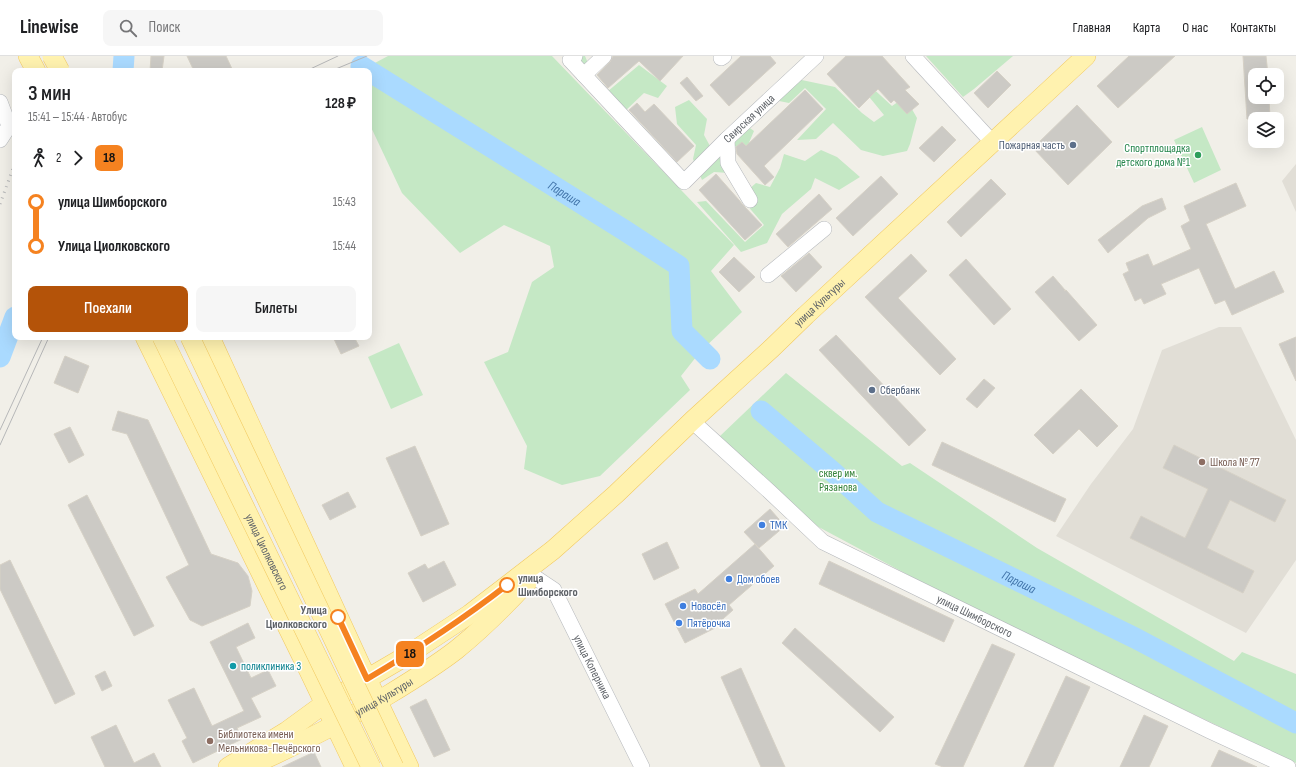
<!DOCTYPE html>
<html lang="ru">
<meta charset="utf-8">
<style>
:root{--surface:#fff;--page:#f6f6f6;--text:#202124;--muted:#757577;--line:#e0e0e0;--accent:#b45309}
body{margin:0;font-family:"Sofia Sans Condensed",sans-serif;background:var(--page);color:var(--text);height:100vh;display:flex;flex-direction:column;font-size:15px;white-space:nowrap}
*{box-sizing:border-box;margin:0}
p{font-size:13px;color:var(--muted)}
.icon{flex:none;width:22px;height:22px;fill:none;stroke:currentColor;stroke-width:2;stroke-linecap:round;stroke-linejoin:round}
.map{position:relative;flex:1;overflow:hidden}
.drawer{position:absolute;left:12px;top:12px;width:360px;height:272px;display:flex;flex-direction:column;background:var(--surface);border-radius:8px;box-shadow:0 4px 16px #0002}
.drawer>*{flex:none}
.badge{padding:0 8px;border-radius:6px;font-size:14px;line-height:26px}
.controls{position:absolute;left:1248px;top:12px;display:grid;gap:8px}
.controls a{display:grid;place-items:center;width:36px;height:36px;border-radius:8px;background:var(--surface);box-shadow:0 4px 16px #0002;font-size:20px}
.map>.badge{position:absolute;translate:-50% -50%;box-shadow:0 0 0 2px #fff}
.legs{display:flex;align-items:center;gap:6px;height:44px;padding:0 16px;font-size:13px}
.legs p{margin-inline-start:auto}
.head{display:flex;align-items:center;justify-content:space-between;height:68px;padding:0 16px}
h1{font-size:22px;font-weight:600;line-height:30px}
.action{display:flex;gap:8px;margin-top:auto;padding:8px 16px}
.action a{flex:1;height:46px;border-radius:8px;background:var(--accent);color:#fff;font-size:16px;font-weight:600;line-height:46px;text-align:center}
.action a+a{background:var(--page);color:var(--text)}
ul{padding:0 16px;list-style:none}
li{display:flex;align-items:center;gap:14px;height:44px;font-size:15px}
li i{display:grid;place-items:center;width:6px;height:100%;margin:0 5px;background:currentColor}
li i::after{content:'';width:10px;height:10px;margin:-5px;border:3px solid;border-radius:50%;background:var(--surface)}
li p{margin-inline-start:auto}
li:first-child i{background:linear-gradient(#0000 50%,currentColor 0)}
li:last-child i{background:linear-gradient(currentColor 50%,#0000 0)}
header{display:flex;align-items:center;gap:24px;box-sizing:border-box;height:56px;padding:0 20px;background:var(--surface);border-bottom:1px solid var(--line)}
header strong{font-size:19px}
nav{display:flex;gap:22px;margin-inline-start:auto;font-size:14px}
.search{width:280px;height:36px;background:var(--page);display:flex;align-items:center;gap:10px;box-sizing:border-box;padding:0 14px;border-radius:8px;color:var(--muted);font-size:15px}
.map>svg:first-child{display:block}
.education{fill:#e1ded6}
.green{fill:#c5e8c5}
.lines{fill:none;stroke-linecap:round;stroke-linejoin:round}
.river{stroke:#aadaff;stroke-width:21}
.building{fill:#cccac5;stroke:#d6d1c6}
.minor-casing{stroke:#b5b8bc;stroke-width:16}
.major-casing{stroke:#f2c960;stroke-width:20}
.minor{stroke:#fff;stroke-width:15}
.major{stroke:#fff2af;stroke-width:19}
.tram{stroke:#b6b7b8;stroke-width:1}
.rail{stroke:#b6b7b8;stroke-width:3;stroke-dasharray:1 5;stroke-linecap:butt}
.major-bridge-casing{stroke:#f2c960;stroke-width:20;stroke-linecap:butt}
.major-bridge{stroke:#fff2af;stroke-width:19}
.line-1-casing{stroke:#fff;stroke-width:9}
.line-1{stroke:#f58220;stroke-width:6}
.service-dot{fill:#5c6f8a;stroke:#fff;stroke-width:1.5}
.leisure-dot{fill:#2e9e5b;stroke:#fff;stroke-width:1.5}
.education-dot{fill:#8d6e63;stroke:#fff;stroke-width:1.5}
.shop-dot{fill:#3f7fe0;stroke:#fff;stroke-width:1.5}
.stop-1-dot{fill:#fff;stroke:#f58220;stroke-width:2}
.culture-dot{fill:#0f9aa8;stroke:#fff;stroke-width:1.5}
.labels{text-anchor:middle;stroke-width:3;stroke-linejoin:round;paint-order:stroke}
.street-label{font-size:12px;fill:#5f6368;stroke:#fff}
.service-label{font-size:12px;fill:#4e5e75;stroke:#fff;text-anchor:end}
.leisure-label{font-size:12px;fill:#27864d;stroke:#fff;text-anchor:end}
.education-label{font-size:12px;fill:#785e54;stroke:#fff;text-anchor:start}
.park-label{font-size:12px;fill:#348238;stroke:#fff}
.shop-label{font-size:12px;fill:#366cbe;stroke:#fff;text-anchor:start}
.stop-label{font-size:12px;font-weight:bold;fill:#5f6368;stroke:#fff;text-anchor:start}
.culture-label{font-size:12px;fill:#0d838f;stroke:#fff;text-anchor:start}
.water-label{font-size:13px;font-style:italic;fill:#4174aa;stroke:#fff}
</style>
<header>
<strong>Linewise</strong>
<div class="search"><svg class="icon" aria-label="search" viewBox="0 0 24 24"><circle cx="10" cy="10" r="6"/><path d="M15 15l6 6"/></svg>Поиск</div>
<nav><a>Главная</a><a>Карта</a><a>О нас</a><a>Контакты</a></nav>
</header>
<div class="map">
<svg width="1296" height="711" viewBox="0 0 1296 711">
<rect width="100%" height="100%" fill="#f1efe8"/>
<path class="education" d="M1296,108V156L1282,125Z
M1219,271H1241L1296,384V504L1246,577L1056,480L1091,428L1133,373L1162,294Z"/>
<path class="green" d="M388,0H552L734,189L711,215L742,256L703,293L684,274L680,209L372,15L373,8Z
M569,0H585L593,19L607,36L639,9L667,30L658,42L644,37L623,57L646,94L562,5Z
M926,0H1013L974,33L963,41Z
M369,17L677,211L681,275L700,296L681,320L690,334L600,420L562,429L524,413L527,390L484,306L508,296L532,226L554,211L550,190L504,169L460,197L402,137L369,67Z
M797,23L835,31L862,57L874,66L884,59L861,31L867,27L892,50L905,41L917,62L910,88L907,95L883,100L861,94L833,67L816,83L797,84L826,53L805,32L789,47L774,44Z
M689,44L707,63L704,79L710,90L747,70L754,75L748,89L731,91L729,117L714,116L702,124L693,103L696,89L677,68L675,51Z
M1202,71L1221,114L1194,127L1174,84Z
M821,94L837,101L860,121L839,134L815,122L811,133L782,158L767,187L741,196L697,146L706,145L745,186L764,169L740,141L756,127L770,131L780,112L784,98L805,105Z
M399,287L423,339L391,353L368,301Z
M786,317L902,410L910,407L1037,492L1234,605L1242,596L1296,618V707L1023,577L912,521L813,468L719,381Z"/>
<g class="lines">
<g class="river">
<path id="s1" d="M361,10L624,174L679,210L682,275L710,303"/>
<path d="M123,15L124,0"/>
<path d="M0,301L15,261"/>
<path id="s2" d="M761,355L833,416L877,456L1135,582L1296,667"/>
</g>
</g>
<path class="building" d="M151,0H164L162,15H150Z
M187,0H226L233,15H194Z
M613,0H683L660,25L639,5L608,32L597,19L610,6Z
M741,0H770L776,7L729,50L710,29Z
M846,0H882L910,31L905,34L919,48L907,58L894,44L891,47L878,33L859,52L827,18Z
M1129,0H1175L1118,52L1097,30Z
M1243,0H1266L1268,19H1255V41H1269L1270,63H1247Z
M997,15L1011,29L988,52L974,37Z
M687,21L703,40L696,45L680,27Z
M805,34L823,53L764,110L774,121L765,129L737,98L736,91L742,86L746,90Z
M637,47L645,56L654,48L694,90L677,106L629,54Z
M1077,49L1112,86L1068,129L1033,92Z
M942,70L956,84L934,106L919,92Z
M716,118L739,144L743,149L762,169L745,184L699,134Z
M881,120L898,138L853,180L836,162Z
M991,123L1006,138L961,181L947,166Z
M1236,127L1246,150L1206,168L1235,233L1274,215L1284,236L1232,259L1225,244L1215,248L1199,212L1161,228L1166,238L1144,248L1141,242L1135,245L1123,218L1129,215L1126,207L1148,198L1153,210L1191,193L1181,170L1190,165L1184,150Z
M819,138L832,153L788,191L776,178Z
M1162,142L1166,153L1148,162L1108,197L1098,184L1142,150Z
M809,197L822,211L796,236L781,220Z
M911,198L927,215L898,242L956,303L940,319L865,241Z
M734,201L755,221L739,236L719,216Z
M966,203L1011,253L994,269L949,219Z
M1053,220L1065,234L1064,235L1066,234L1097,269L1079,285L1035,236Z
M836,279L926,374L909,390L819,294Z
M333,281H354L359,290L341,298Z
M1296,281V325L1279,288Z
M65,300L89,310L78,337L54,327Z
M984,323L995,332L977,352L966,343Z
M1081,333L1118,370L1097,391L1079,373L1053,398L1034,379Z
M118,355L148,364L211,498L238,507L248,520L252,535L250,550L202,570L190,564L166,521L189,509L127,378L112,374Z
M70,371L84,399L69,407L54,378Z
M942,386L1066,443L1055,466L932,409Z
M1174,389L1286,444L1275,466L1230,444L1207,492L1254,515L1243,537L1130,482L1141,460L1185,482L1208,433L1163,412Z
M415,390L449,468L421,480L386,402Z
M348,436L356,451L330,464L322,449Z
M87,439L154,570L134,580L68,449Z
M770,453L785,470L759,492L744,476Z
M667,486L679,512L654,524L642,498Z
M755,488L774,510L729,549L733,554L715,570V572L685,587L665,548L695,533L698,538Z
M10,504L75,638L55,648L0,533V509Z
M444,505L456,529L423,546L408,517L425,508L428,513Z
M829,505L954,564L944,586L819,528Z
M248,567L255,582L236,591L251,622L268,614L276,630L251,642L261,661L237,672L242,683L193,707L182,685L187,682L168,644L194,632L212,670L244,655L210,586Z
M795,572L894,661L880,676L782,587Z
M992,588L1015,598L963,711H943L935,708Z
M741,612L785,711H761L721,621Z
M105,615L112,630L102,635L95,620Z
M1066,620L1090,631L1053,711H1024Z
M426,643L450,694L434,701L410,651Z
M1144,659L1168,670L1149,711H1120Z
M116,669L134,707L154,697L161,711H105L91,681Z
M1219,694L1257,711H1211Z
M314,696L321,711H282Z"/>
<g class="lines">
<g class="minor-casing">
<g id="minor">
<path d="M575,0L570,4L584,19"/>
<path id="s3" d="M604,0L584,19L684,126L727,83L816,0"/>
<path d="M913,0L993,87"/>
<path d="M721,2L724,0"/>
<path d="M0,46L9,70L0,84"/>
<path d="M727,83L728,107L750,144"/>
<path d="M768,219L824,173"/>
<path id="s4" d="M692,365L770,436L823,486L1210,675L1288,711"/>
<path id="s5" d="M533,520L554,534L642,711"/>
</g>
</g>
<g class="major-casing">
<g id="major">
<path d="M28,0L36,15"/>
<path d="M145,281L309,615L355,711"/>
<path d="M210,281L361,610L409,711"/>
<path id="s6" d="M228,711L287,675L324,648L406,600L470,558L553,494L616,438L692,365L772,292L806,259L1086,0"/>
<path id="s7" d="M247,711C296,690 342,666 388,639C411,625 434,611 456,594C482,573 506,549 528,525"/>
</g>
</g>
<use href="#minor" class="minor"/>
<use href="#major" class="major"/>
<path class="tram" d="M306,15L338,0
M331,15L367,0
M0,374L43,281
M0,389L49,281"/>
<path class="rail" d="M49,15L54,0
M0,148L15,107"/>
<g class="major-bridge-casing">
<g id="major-bridge">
<path d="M52,0L60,15"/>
<path id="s8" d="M162,281L371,711"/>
<path d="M190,281L394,711"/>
</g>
</g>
<use href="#major-bridge" class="major-bridge"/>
</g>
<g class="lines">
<g class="line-1-casing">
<path id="line-1" d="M338,561L367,623C416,594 462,564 507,529"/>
</g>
<use href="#line-1" class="line-1"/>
</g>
<g class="service-dot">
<circle cx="1073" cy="89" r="4"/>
<circle cx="872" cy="334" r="4"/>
</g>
<circle class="leisure-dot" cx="1198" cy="99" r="4"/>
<g class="education-dot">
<circle cx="1202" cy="406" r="4"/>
<circle cx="210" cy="685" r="4"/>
</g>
<g class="shop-dot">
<circle cx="762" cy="469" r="4"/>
<circle cx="729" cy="523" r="4"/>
<circle cx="683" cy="550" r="4"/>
<circle cx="679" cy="567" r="4"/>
</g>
<g class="stop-1-dot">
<circle cx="507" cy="529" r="7"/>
<circle cx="338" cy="561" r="7"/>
</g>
<circle class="culture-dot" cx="233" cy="610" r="4"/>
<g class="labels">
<g class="street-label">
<text dy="4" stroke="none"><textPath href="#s3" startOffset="265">Свирская улица</textPath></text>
<text dy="4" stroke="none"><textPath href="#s6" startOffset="755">улица Культуры</textPath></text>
<text dy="4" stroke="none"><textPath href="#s8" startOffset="239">улица Циолковского</textPath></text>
<text dy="4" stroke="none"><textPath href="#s4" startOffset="347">улица Шимборского</textPath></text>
<text dy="4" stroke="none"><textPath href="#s5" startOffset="111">улица Коперника</textPath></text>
<text dy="4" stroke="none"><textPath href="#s7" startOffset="154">улица Культуры</textPath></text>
</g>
<g class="service-label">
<text x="1065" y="93">Пожарная часть</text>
<text x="880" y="338" text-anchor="start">Сбербанк</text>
</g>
<g class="leisure-label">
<text x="1190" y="96">Спортплощадка<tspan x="1190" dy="14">детского дома №1</tspan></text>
</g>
<g class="education-label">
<text x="1210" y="410">Школа № 77</text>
<text x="218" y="682">Библиотека имени<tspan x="218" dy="14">Мельникова-Печёрского</tspan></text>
</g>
<g class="park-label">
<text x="838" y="421">сквер им.<tspan x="838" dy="14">Рязанова</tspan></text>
</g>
<g class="shop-label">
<text x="770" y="473">ТМК</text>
<text x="737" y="527">Дом обоев</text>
<text x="691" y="554">Новосёл</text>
<text x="687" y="571">Пятёрочка</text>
</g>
<g class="stop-label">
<text x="518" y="526">улица<tspan x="518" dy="14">Шимборского</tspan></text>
<text x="327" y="558" text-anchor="end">Улица<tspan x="327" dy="14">Циолковского</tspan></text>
</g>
<g class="culture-label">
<text x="241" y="614">поликлиника 3</text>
</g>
<g class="water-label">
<text dy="5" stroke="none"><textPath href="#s1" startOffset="240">Параша</textPath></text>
<text dy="5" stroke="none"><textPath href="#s2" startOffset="312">Параша</textPath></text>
</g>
</g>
</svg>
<div class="controls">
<a><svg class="icon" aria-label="locate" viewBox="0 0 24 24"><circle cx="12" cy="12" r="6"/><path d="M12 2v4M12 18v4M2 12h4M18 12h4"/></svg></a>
<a><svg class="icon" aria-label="layers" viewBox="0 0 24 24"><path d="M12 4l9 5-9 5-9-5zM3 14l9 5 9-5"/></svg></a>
</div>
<b class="badge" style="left:410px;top:598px;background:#f58220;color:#111">18</b>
<section class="drawer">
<div class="head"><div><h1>3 мин</h1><p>15:41 – 15:44 · Автобус</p></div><b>128 ₽</b></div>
<div class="legs"><svg class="icon" aria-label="walk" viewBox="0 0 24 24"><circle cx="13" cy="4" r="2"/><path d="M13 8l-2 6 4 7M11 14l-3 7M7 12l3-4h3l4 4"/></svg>2<svg class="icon" aria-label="forward" viewBox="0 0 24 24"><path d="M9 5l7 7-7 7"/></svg><b class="badge" style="background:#f58220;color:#111">18</b></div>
<ul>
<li><i style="color:#f58220"></i><b>улица Шимборского</b><p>15:43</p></li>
<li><i style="color:#f58220"></i><b>Улица Циолковского</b><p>15:44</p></li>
</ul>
<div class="action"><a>Поехали</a><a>Билеты</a></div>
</section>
</div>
